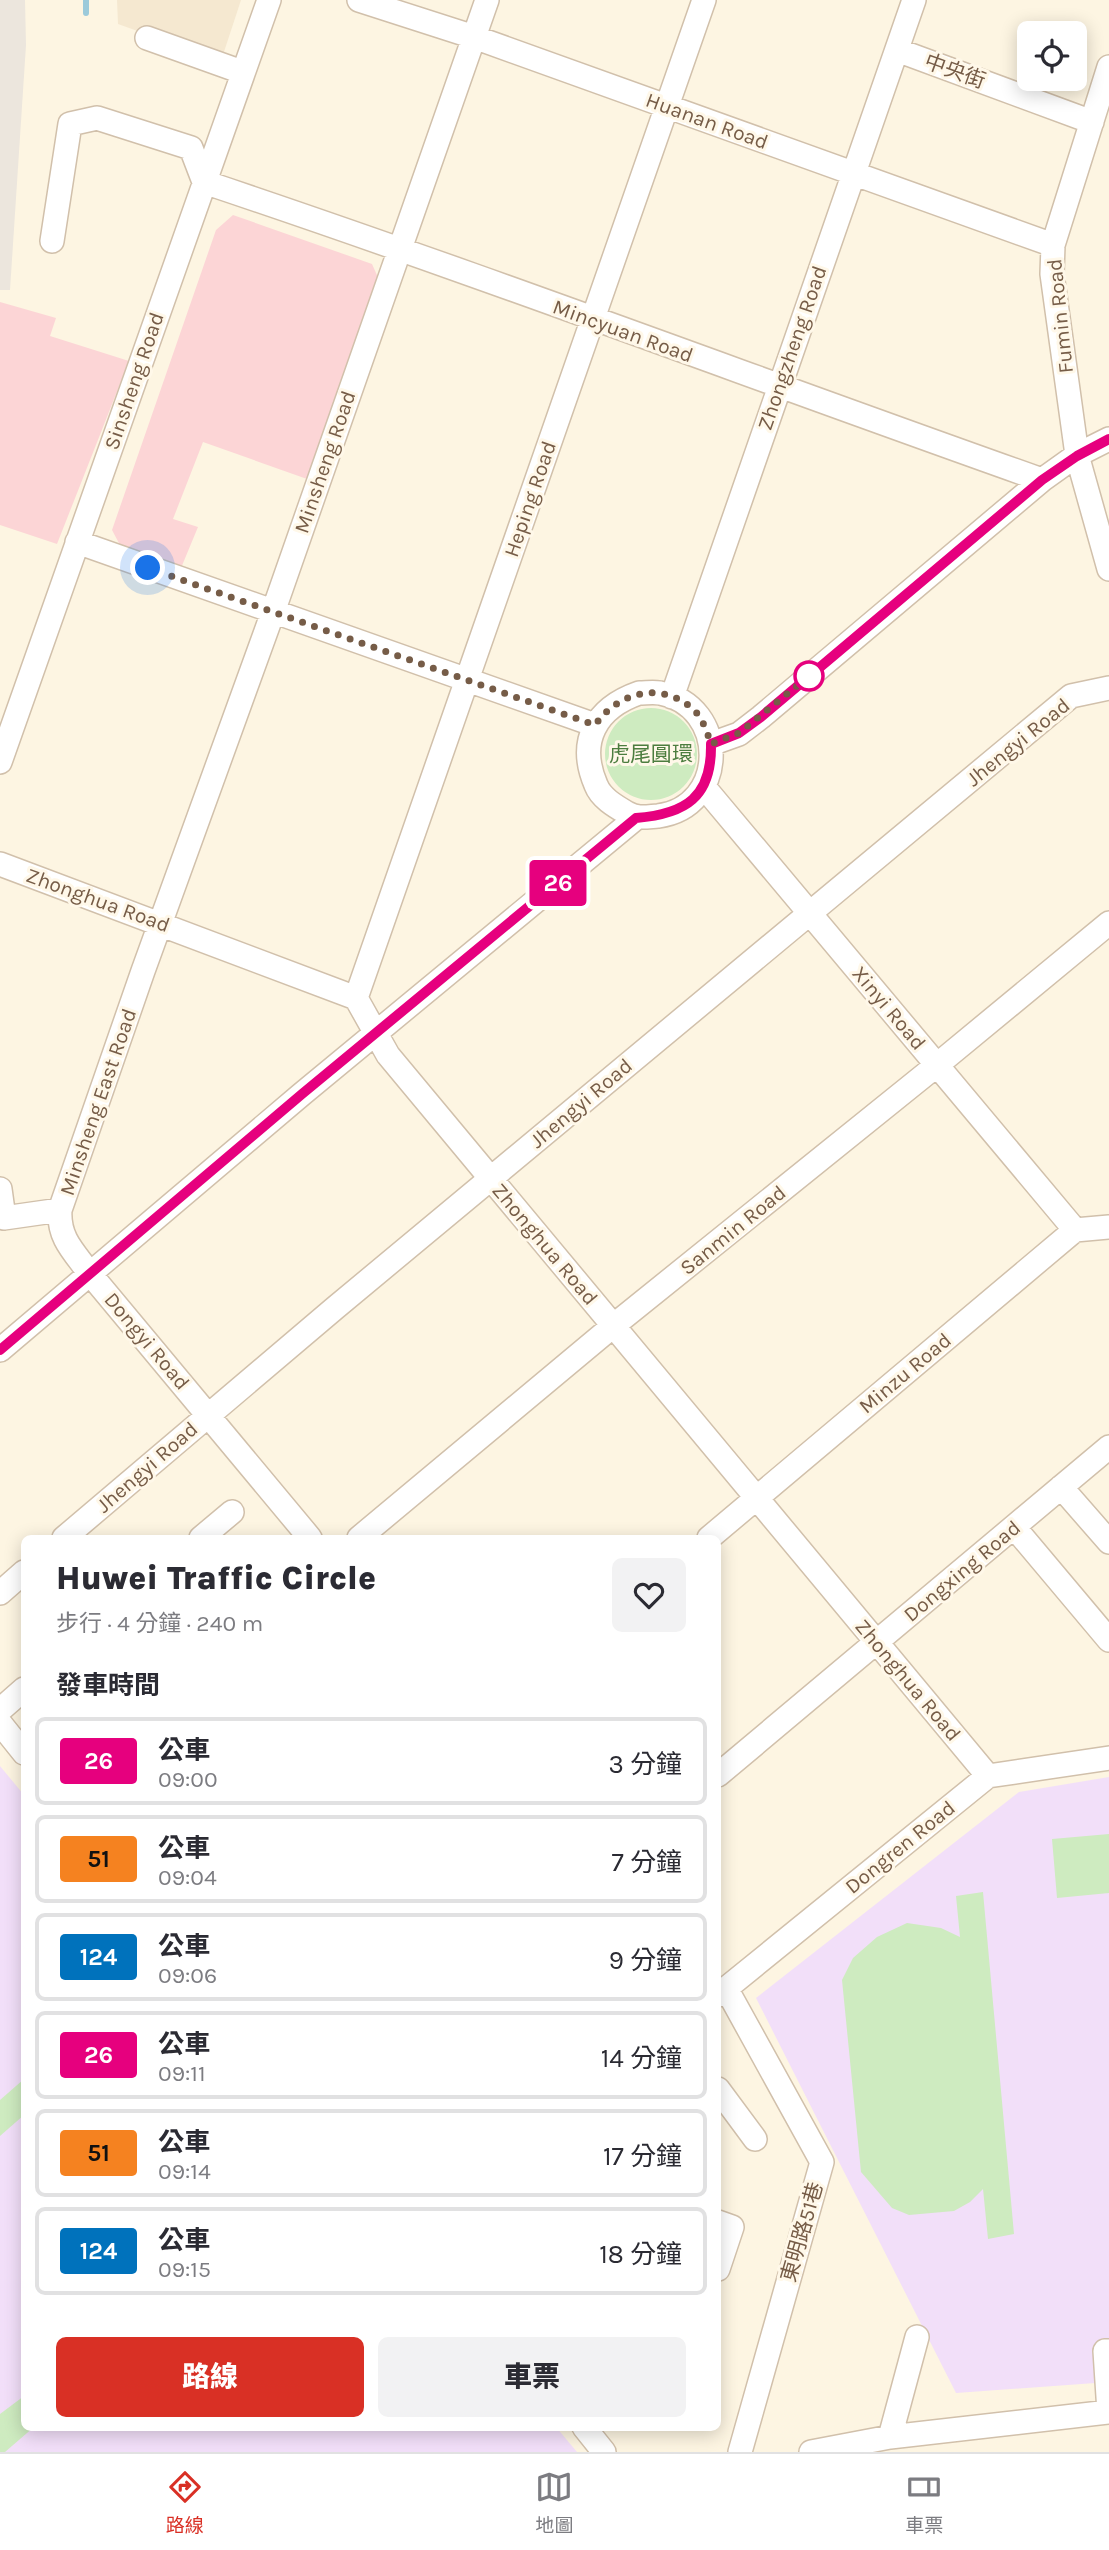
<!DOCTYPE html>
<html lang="zh-TW">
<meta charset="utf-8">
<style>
:root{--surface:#fff;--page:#f2f2f3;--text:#2b2b33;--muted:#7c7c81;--line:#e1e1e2;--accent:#d93025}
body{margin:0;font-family:Karla,"Noto Sans TC",sans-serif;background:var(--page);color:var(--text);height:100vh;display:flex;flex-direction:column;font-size:26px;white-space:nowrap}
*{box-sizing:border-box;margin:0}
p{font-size:23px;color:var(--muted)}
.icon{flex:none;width:38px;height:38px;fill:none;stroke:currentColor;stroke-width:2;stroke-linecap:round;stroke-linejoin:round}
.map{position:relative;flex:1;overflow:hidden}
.drawer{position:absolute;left:21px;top:1535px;width:700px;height:896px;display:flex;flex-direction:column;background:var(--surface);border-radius:10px;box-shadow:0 4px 18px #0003}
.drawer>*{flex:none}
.badge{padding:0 14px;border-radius:5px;font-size:24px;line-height:46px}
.tools{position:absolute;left:1017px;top:21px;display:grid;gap:14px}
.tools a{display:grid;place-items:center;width:70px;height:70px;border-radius:10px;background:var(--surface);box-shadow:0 4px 18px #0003;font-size:35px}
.you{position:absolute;width:35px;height:35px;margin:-18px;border:5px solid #fff;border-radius:50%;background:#1a73e8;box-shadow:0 0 0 10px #1a73e833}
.map>.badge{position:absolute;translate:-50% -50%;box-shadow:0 0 0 4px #fff}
h2{padding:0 35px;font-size:26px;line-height:63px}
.round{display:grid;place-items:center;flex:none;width:74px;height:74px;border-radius:10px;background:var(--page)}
.head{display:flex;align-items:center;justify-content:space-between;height:119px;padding:0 35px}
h1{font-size:33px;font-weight:800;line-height:52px}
.action{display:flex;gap:14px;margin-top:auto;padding:14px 35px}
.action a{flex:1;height:80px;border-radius:10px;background:var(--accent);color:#fff;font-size:28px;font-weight:800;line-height:80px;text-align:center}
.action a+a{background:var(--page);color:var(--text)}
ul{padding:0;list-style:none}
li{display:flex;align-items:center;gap:21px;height:88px;margin:0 14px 10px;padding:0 21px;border:4px solid var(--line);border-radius:10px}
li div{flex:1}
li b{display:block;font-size:26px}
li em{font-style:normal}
li .badge{min-width:77px;font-weight:700;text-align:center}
.dock{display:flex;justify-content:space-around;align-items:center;height:98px;border-top:2px solid var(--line);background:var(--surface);font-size:19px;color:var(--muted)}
.dock a{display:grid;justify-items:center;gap:4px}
.dock .active{color:var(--accent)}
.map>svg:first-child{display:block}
.residential{fill:#f5e8d0}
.industrial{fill:#ece6dd}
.education{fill:#f2dff9}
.medical{fill:#fcd5d6}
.green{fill:#ceebc0}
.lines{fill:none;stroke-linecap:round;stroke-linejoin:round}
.stream{stroke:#9ccada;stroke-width:6}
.minor-casing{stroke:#d1c0ab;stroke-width:26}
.minor{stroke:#fff;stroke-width:23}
.line-casing{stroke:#fff;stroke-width:16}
.line{stroke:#e6007e;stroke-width:10}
.walk{stroke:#765c47;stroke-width:7;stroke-dasharray:0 12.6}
.stop-dot{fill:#fff;stroke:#e6007e;stroke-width:3.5}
.labels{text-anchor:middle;stroke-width:6;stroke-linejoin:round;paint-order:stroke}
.street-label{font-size:21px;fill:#765c47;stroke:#fff8e9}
.park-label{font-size:21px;fill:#4c7d3f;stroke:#fff8e9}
</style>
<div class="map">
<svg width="1109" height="2452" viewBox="0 0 1109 2452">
<rect width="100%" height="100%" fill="#fdf5e2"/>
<path class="residential" d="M117,0H241L221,61L118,24Z"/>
<path class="industrial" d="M0,0H25L26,45L10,290H0Z"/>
<path class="education" d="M0,1766L24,1795V2427H556L577,2452H0Z
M1109,1777V2382L956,2393L756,1998L1019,1792Z"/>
<path class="medical" d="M233,215L372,264L380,282L307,479L203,442L173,519L198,527L181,568L121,547L112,530L216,230Z
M0,302L56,318L50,336L129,361L57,544L0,525Z"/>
<path class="green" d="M605 754a46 46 0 1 1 92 0a46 46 0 1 1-92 0Z
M1109,1834V1893L1057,1898L1052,1839Z
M983,1892L1014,2234L988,2239L983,2189L970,2202L954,2211L909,2215L892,2208L861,2172L842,1980L853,1958L877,1937L907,1923L941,1928L960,1937L956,1896Z
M24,2079V2115L0,2136V2100Z
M24,2396V2427H34L5,2452H0V2414Z"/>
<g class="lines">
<path class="stream" d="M86,13V0"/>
<g class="minor-casing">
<path id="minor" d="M359,0L474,37L1053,245
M147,38L242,72
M897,50L1092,122
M1109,67L1053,245L1052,274L1077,455L1109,569
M52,241L70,124L97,118L191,148L204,182C485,276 762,381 1042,480
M77,542L595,725
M639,693C646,693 653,692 660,693C729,706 728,807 658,816C645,817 638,819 627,813C615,806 601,798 596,785C577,741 596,708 639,693Z
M672,697L914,0
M711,744L739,734L761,717L1042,480L1077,455L1109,439
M0,762L269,0
M704,787L1075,1230
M0,864L356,998L388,1055L988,1776
M356,998L704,0
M0,1189L4,1218L60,1210
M0,1350L302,1094L636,818
M1061,1487L1109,1542
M1014,1527L1109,1640
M64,1538L335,1308L1071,696L1109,688
M201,1538L232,1512
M310,1538L91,1275C75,1253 58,1239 60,1210L143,971L273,612L487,0
M359,1538L613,1326L937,1065L1109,923
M709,1538L1075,1230L1109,1227
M0,1593L24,1572
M0,1710L24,1689
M0,1723L24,1753
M718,1775L1109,1447
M726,1988L822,2162L740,2452
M718,1995L988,1776L1109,1758
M718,2089L755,2139
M718,2222L732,2227L718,2269
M1109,2412L1105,2351H1109
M584,2427L604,2452
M890,2437L917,2337
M811,2452L890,2437L1109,2412"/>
</g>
<use href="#minor" class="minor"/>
</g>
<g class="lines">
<g class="line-casing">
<path id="line" d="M0,1350L302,1094L636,818C686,814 712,797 711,744L739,733L761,717L1042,480L1077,456L1109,439"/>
</g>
<use href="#line" class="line"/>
<path class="walk" d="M148,568L595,725C618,692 662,680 694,710C703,719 707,732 711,744L739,733L809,676"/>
</g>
<circle class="stop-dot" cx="809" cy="676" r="14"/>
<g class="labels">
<g class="street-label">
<text transform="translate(955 71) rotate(20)" y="7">中央街</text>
<text transform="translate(707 121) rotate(20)" y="7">Huanan Road</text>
<text transform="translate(1060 316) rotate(-96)" y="7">Fumin Road</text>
<text transform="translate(623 331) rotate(20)" y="7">Mincyuan Road</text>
<text transform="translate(792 348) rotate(-71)" y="7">Zhongzheng Road</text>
<text transform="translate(134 381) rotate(-71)" y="7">Sinsheng Road</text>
<text transform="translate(325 462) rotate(-71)" y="7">Minsheng Road</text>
<text transform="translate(530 499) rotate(-71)" y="7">Heping Road</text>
<text transform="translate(1018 742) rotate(-39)" y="7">Jhengyi Road</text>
<text transform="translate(98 900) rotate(20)" y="7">Zhonghua Road</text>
<text transform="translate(889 1008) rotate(50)" y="7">Xinyi Road</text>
<text transform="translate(98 1102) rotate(-71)" y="7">Minsheng East Road</text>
<text transform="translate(581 1103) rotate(-40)" y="7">Jhengyi Road</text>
<text transform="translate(733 1230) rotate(-39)" y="7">Sanmin Road</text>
<text transform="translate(545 1244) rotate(50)" y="7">Zhonghua Road</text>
<text transform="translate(147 1341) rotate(50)" y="7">Dongyi Road</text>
<text transform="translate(905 1373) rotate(-40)" y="7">Minzu Road</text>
<text transform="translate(147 1467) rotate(-41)" y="7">Jhengyi Road</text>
<text transform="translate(962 1571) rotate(-40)" y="7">Dongxing Road</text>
<text transform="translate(908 1680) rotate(50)" y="7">Zhonghua Road</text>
<text transform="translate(900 1847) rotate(-39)" y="7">Dongren Road</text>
<text transform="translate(802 2232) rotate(-74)" y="7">東明路51巷</text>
</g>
<g class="park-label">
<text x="651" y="761">虎尾圓環</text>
</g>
</g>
</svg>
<div class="tools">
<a><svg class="icon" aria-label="locate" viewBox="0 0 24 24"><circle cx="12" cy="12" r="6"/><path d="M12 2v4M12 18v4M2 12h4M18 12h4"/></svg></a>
</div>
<div class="you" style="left:148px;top:568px"></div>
<b class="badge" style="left:558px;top:883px;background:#e6007e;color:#fff">26</b>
<section class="drawer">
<div class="head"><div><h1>Huwei Traffic Circle</h1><p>步行 · 4 分鐘 · 240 m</p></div><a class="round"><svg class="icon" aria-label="heart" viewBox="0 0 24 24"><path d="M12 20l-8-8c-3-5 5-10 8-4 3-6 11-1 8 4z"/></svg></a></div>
<h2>發車時間</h2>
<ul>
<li><span class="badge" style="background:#e6007e;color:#fff">26</span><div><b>公車</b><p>09:00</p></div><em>3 分鐘</em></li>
<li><span class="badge" style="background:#f58220;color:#111">51</span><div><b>公車</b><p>09:04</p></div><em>7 分鐘</em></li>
<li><span class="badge" style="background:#0072bc;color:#fff">124</span><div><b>公車</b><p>09:06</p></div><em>9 分鐘</em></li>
<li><span class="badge" style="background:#e6007e;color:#fff">26</span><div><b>公車</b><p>09:11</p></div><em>14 分鐘</em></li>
<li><span class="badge" style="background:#f58220;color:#111">51</span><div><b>公車</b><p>09:14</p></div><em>17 分鐘</em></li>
<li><span class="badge" style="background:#0072bc;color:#fff">124</span><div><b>公車</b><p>09:15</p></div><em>18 分鐘</em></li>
</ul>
<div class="action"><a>路線</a><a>車票</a></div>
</section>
</div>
<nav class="dock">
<a class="active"><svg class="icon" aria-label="directions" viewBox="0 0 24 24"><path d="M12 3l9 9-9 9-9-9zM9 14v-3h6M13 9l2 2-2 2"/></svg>路線</a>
<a><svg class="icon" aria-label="map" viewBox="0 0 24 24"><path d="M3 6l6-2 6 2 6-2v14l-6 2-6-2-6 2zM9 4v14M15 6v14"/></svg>地圖</a>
<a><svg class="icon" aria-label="tickets" viewBox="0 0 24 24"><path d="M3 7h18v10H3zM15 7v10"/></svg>車票</a>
</nav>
